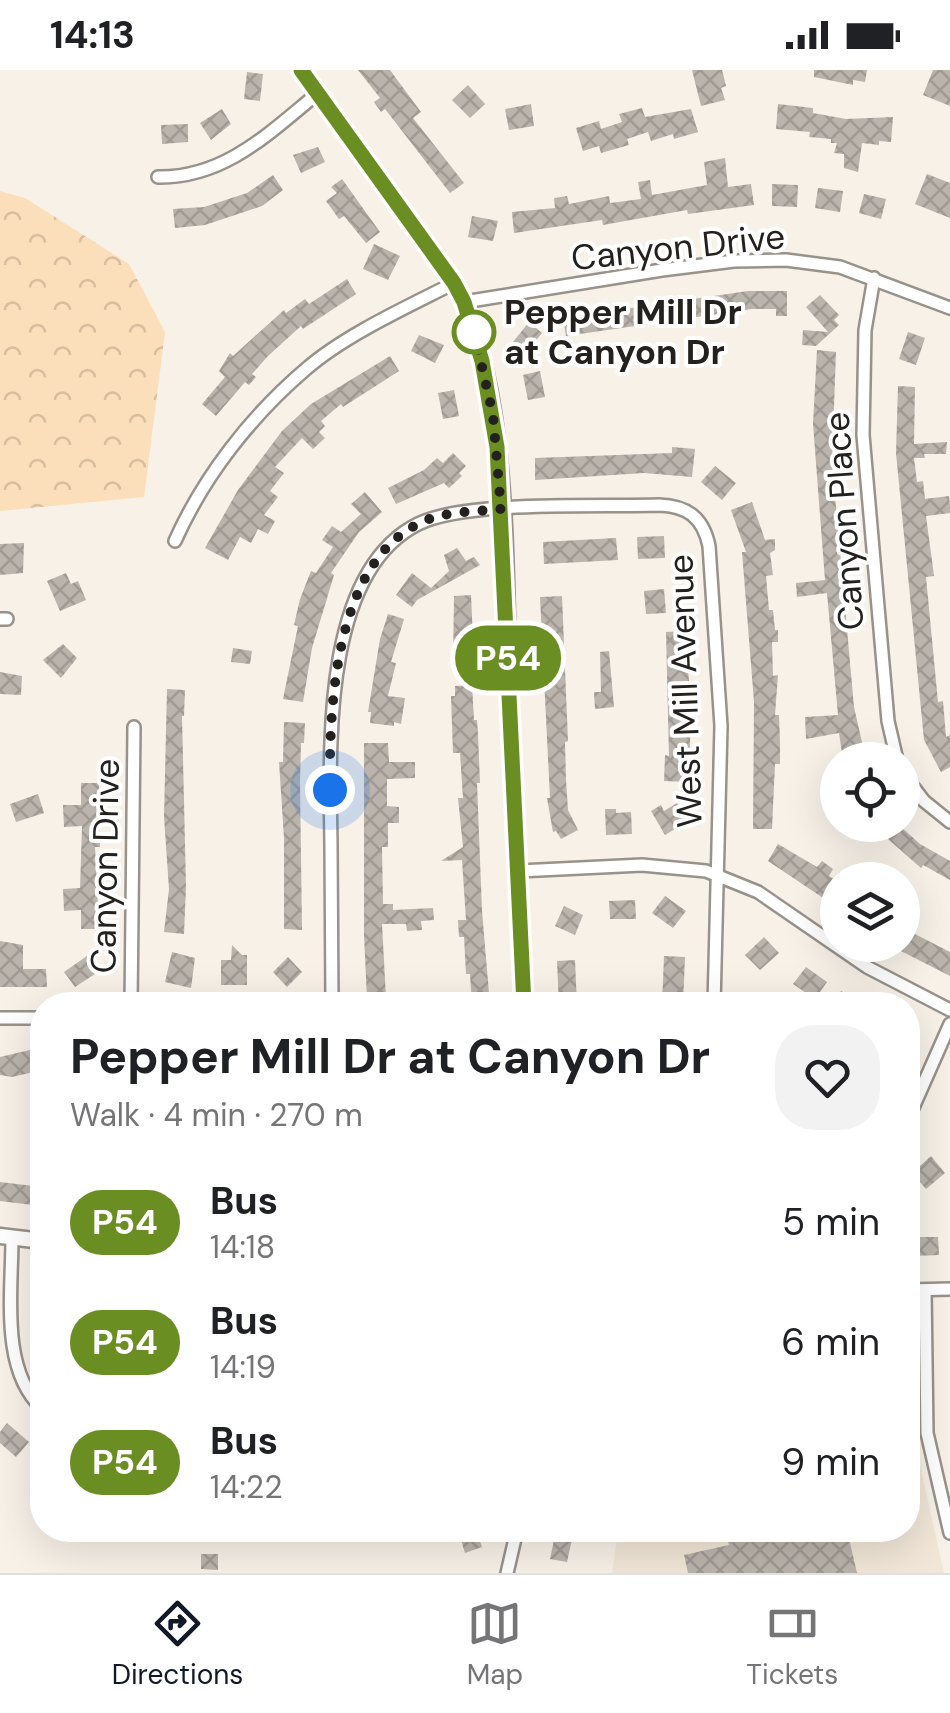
<!DOCTYPE html>
<meta charset="utf-8">
<style>
:root{--surface:#fff;--page:#f2f2f2;--text:#202124;--muted:#757577;--line:#e0e0e0;--accent:#111827}
body{margin:0;font-family:"DM Sans",sans-serif;background:var(--page);color:var(--text);height:100vh;display:flex;flex-direction:column;font-size:38px;white-space:nowrap}
*{box-sizing:border-box;margin:0}
p{font-size:32px;color:var(--muted)}
.icon{flex:none;width:55px;height:55px;fill:none;stroke:currentColor;stroke-width:2;stroke-linecap:round;stroke-linejoin:round}
.map{position:relative;flex:1;overflow:hidden}
.drawer{position:absolute;left:30px;top:922px;width:890px;height:550px;display:flex;flex-direction:column;background:var(--surface);border-radius:40px;box-shadow:0 10px 40px #0002}
.drawer>*{flex:none}
.badge{padding:0 20px;border-radius:32px;font-size:35px;line-height:65px}
.controls{position:absolute;left:820px;top:672px;display:grid;gap:20px}
.controls a{display:grid;place-items:center;width:100px;height:100px;border-radius:50%;background:var(--surface);box-shadow:0 10px 40px #0002;font-size:50px}
.you{position:absolute;width:50px;height:50px;margin:-25px;border:8px solid #fff;border-radius:50%;background:#1a73e8;box-shadow:0 0 0 15px #1a73e833}
.map>.badge{position:absolute;translate:-50% -50%;box-shadow:0 0 0 5px #fff}
.round{display:grid;place-items:center;flex:none;width:105px;height:105px;border-radius:40px;background:var(--page)}
.head{display:flex;align-items:center;justify-content:space-between;height:170px;padding:0 40px}
h1{font-size:48px;font-weight:700;line-height:75px}
ul{padding:0;list-style:none}
li{display:flex;align-items:center;gap:30px;height:120px;padding:0 40px}
li div{flex:1}
li b{display:block;font-size:38px}
li em{font-style:normal}
li .badge{min-width:110px;font-weight:700;text-align:center}
.status{display:flex;justify-content:space-between;align-items:center;height:70px;padding:0 50px;background:var(--surface);direction:ltr}
.status svg{height:28px;fill:currentColor}
.tab-bar{display:flex;justify-content:space-around;align-items:center;height:140px;border-top:2px solid var(--line);background:var(--surface);font-size:28px;color:var(--muted)}
.tab-bar a{display:grid;justify-items:center;gap:5px}
.tab-bar .active{color:var(--accent)}
.map>svg:first-child{display:block}
.built{fill:#f1e6d7}
.forest{fill:url(#forest-crowns)}
.building{fill:url(#building-cross-hatch)}
.lines{fill:none;stroke-linecap:round;stroke-linejoin:round}
.minor-casing{stroke:#98928a;stroke-width:16}
.tertiary-casing{stroke:#98928a;stroke-width:19}
.minor{stroke:#fff;stroke-width:11}
.tertiary{stroke:#fff;stroke-width:14}
.line-casing{stroke:#fff;stroke-width:22}
.line{stroke:#6b8e23;stroke-width:15}
.walk{stroke:#23201d;stroke-width:10;stroke-dasharray:0 18}
.stop-dot{fill:#fff;stroke:#6b8e23;stroke-width:5}
.labels{text-anchor:middle;stroke-width:8;stroke-linejoin:round;paint-order:stroke}
.street-label{font-size:35px;fill:#23201d;stroke:#fff}
.stop-label{font-size:35px;font-weight:bold;fill:#23201d;stroke:#fff;text-anchor:start}
</style>
<div class="status"><b>14:13</b><svg viewBox="0 0 49 12"><path d="M0 12V9h3v3zM5 12V6h3v6zM10 12V3h3v9zM15 12V0h3v12zM26 1h20v11H26zM47 4h2v5h-2z"/></svg></div>
<div class="map">
<svg width="950" height="1503" viewBox="0 0 950 1503">
<defs>
<pattern id="forest-crowns" width="20" height="18" patternUnits="userSpaceOnUse" patternTransform="scale(2.5)"><rect width="20" height="18" fill="#fbdeba"/><path d="M2 6a3 3 0 1 1 6 0M12 15a3 3 0 1 1 6 0" fill="none" stroke="#d7be9f"/></pattern>
<pattern id="building-cross-hatch" width="8" height="8" patternUnits="userSpaceOnUse" patternTransform="scale(2.5)"><rect width="8" height="8" fill="#bbb4ac"/><path d="M0 0l8 8M0 8l8-8" fill="none" stroke="#a09a94"/></pattern>
</defs>
<rect width="100%" height="100%" fill="#f8f1e8"/>
<path class="built" d="M908,1240V1340L944,1503H612L618,1460H908Z"/>
<path class="forest" d="M0,121L25,128L129,194L165,262L144,427L0,441Z"/>
<path class="building" d="M358,0H390L421,42L413,48L464,113L450,123L385,39L381,42L374,32L380,28Z
M692,0H722L726,16L721,18L725,30L701,36Z
M814,0H867L865,12L853,10V15L814,7Z
M933,0H950V36L923,25Z
M247,2L263,4L260,31L244,29Z
M468,15L485,34L470,48L452,30Z
M531,34L534,56L509,60L505,39Z
M778,34L813,38V43L846,49L893,47L891,72L879,71V75L862,73L858,102L844,98V84L834,83L837,73H831V69L809,67L810,62L776,59Z
M642,38L645,47L691,39L698,62L674,69L673,64L651,71L648,62L627,69L629,75L601,83L599,76L583,81L576,58L599,51L601,59L622,52L619,44Z
M222,39L231,54L211,70L200,53Z
M188,54V72L162,74L161,55Z
M318,77L325,92L301,103L293,85Z
M725,88L728,117L751,114L754,135L688,144L687,140L603,155L602,150L514,163L512,142L555,138L554,128L567,126L569,134L609,126L610,133L641,129L638,112L650,110L652,125L707,115L704,92Z
M927,104L950,113V148L915,134Z
M273,105L283,120L262,136L205,155L175,158L173,139L204,137L247,123Z
M342,109L380,162L366,173L344,146L339,149L326,131L337,123L331,117Z
M772,114L798,115L797,137L772,136Z
M818,118L843,121L840,142L815,138Z
M864,124L886,129L881,149L859,143Z
M472,146L498,151L493,171L468,167Z
M374,174L400,186L388,210L363,199Z
M347,209L356,224L303,259L301,256L268,286L252,304L256,307L249,315L245,312L216,346L202,334L225,307L219,301L230,283L233,286L284,240L286,243L305,229L309,234Z
M748,221H787V246H776V239H752L566,266L563,248Z
M820,225L839,245L834,250L839,255L816,276L802,275L803,260L828,262L806,237Z
M529,252L542,263L526,283L513,272Z
M908,262L925,268L916,295L899,289Z
M419,265L444,275L435,293L411,281Z
M817,280L836,282L832,392L854,637L866,690H843L839,663L806,669L805,647L838,645L827,523L797,527L796,513L825,510L813,354Z
M390,286L399,301L343,337L341,334L321,351L325,356L319,362L325,368L313,379L302,368L275,397L284,403L270,421L278,427L264,445L275,451L268,464L258,459L251,473L240,467L228,490L205,478L238,420L282,361L311,334Z
M540,301L545,327L528,330L523,305Z
M898,316L915,317L914,374L947,372L946,384H924L925,388H914L917,412L923,411L925,429L949,426L950,435V443L926,446L934,506L926,507L938,632L943,631L946,667L950,665V697L941,702L924,670L896,383Z
M454,320L459,346L443,349L438,323Z
M672,377L695,379L692,407L644,403L535,410V388L672,383Z
M453,383L466,396L459,403L462,406L449,418L444,413L396,434L388,418L424,400L437,388L443,393Z
M715,396L736,413L722,430L701,412Z
M365,422L382,442L359,462L331,503L334,505L312,578L303,632L283,629L298,556L294,555L300,529L311,501L316,503L333,477L322,470L332,456L341,462L361,444L351,434Z
M752,432L765,470L775,469V480L770,483L773,505L766,506L769,540H773L775,560H778V572H772L773,606L778,605L775,645H779L780,671V694H775L772,759H753L754,632L742,482H746L731,440Z
M664,466L665,488L638,489L637,467Z
M616,468L618,490L544,494L543,472Z
M24,473L23,503L0,505V474Z
M457,478L466,491L474,487L480,495L417,530L412,537L396,525L412,503L431,518L449,501L444,485Z
M66,503L71,514L78,511L86,530L60,541L47,511Z
M664,519L666,543L646,544L644,521Z
M471,525L474,591L453,592L454,526Z
M562,526L568,671L565,672L566,710L568,740L578,760L561,769L556,761L553,762L547,728H550L540,527Z
M388,544L404,549L391,592L396,593L388,626L405,628L401,654L394,652V656L370,653L371,642H368L380,569Z
M685,561L691,636L689,712L664,711L665,685L669,686L666,562Z
M63,574L77,588L61,608L43,590Z
M233,578L252,581L250,594L231,592Z
M609,581L614,637L595,639L594,622H601L600,582Z
M0,602L22,606L21,625L0,624Z
M472,615L474,650H477L478,664L480,713H477L482,841L490,935H472L470,904H466L464,867H459L458,850H466L462,790L441,791L463,777L458,728H463L460,683H453L451,626H455V616Z
M167,619L185,620L184,646H182L186,817L184,864L164,862L169,819L164,747Z
M284,652L305,653L304,673H301L300,713L302,860L284,859V768L279,692H283Z
M364,673H388L389,692H415V708L387,709V736L399,737V753H388V777H382L383,834H393V840L433,838L434,850L421,851L422,860L407,861L406,854H382L386,928H367L364,866Z
M81,713H99L100,777H95L99,859H81V840L64,841L63,819L80,818L82,756L64,757L63,735H81Z
M38,724L44,743L16,752L10,734Z
M677,733L687,752L665,765L651,741L661,735L664,741Z
M605,739H616V743L631,742L632,764L606,765Z
M900,756L920,774L950,791V810L923,795L921,798L888,769Z
M778,774L817,797L822,791L833,799L829,806L838,812V838L768,791Z
M665,826L686,841L673,858L652,843Z
M635,830L636,849H610L609,831Z
M564,836L583,845L575,865L555,856Z
M911,862L950,882V906L901,881Z
M764,867L779,883L760,900L745,885Z
M0,871L23,875V899H46L47,917H0Z
M232,875L242,885H247V915H221V890H231Z
M172,882L195,888L191,918L165,912Z
M87,886L98,902L75,917L64,902Z
M664,886L685,887L683,935H662Z
M288,887L302,902L287,917L273,902Z
M575,890L577,935H559L557,891Z
M806,897L827,912L815,929L793,914Z
M841,921L868,935H834Z
M748,924H767V935H748Z
M34,979V982L42,981V1000L12,1007L0,1005V987Z
M931,1086L945,1103L926,1119L912,1103Z
M0,1112L42,1117L41,1136L0,1131Z
M913,1167H938L939,1185L913,1186Z
M7,1353L29,1372L16,1387L0,1373V1362Z
M458,1460H476L482,1477L465,1483Z
M556,1460H574L567,1492L550,1489Z
M726,1460H847L857,1503H688L684,1485L729,1475Z
M201,1484H218V1500L201,1499Z"/>
<g class="lines">
<g class="minor-casing">
<path id="minor" d="M158,107C224,108 268,64 317,24
M874,208L865,260L863,365L888,651L897,690
M464,232L662,200L734,191L786,190L840,197L950,238
M175,471C204,406 251,346 306,299C345,265 407,237 454,213
M0,549H7
M902,702L924,731L950,752
M519,801L642,795L706,801L758,822L867,897L950,940
M131,935L134,657
M332,935C332,882 331,829 331,776C330,684 320,503 418,454C466,430 600,437 659,435C687,436 703,447 709,476L721,656L714,935
M0,948H42
M908,1049L950,954
M12,1168C12,1222 0,1300 42,1338
M908,1220L950,1219
M925,1220L927,1363L950,1463
M507,1503L517,1460"/>
</g>
<g class="tertiary-casing">
<path id="tertiary" d="M301,0L454,213C511,317 504,498 509,616C513,723 520,829 524,935
M0,1166L42,1171"/>
</g>
<use href="#minor" class="minor"/>
<use href="#tertiary" class="tertiary"/>
</g>
<g class="lines">
<g class="line-casing">
<path id="line" d="M301,0L454,213L464,232L482,291L497,377L524,935"/>
</g>
<use href="#line" class="line"/>
<path class="walk" d="M330,720C329,639 334,496 418,454C442,441 474,442 501,439L493,345L474,262"/>
</g>
<circle class="stop-dot" cx="474" cy="262" r="20"/>
<g class="labels">
<g class="street-label">
<text transform="translate(678 177) rotate(-6)" y="12">Canyon Drive</text>
<text transform="translate(844 451) rotate(-94)" y="12">Canyon Place</text>
<text transform="translate(685 621) rotate(-92)" y="12">West Mill Avenue</text>
<text transform="translate(105 796) rotate(-89)" y="12">Canyon Drive</text>
</g>
<g class="stop-label">
<text x="504" y="254">Pepper Mill Dr<tspan x="504" dy="40">at Canyon Dr</tspan></text>
</g>
</g>
</svg>
<div class="controls">
<a><svg class="icon" aria-label="locate" viewBox="0 0 24 24"><circle cx="12" cy="12" r="6"/><path d="M12 2v4M12 18v4M2 12h4M18 12h4"/></svg></a>
<a><svg class="icon" aria-label="layers" viewBox="0 0 24 24"><path d="M12 4l9 5-9 5-9-5zM3 14l9 5 9-5"/></svg></a>
</div>
<div class="you" style="left:330px;top:720px"></div>
<b class="badge" style="left:508px;top:588px;background:#6b8e23;color:#fff">P54</b>
<section class="drawer">
<div class="head"><div><h1>Pepper Mill Dr at Canyon Dr</h1><p>Walk · 4 min · 270 m</p></div><a class="round"><svg class="icon" aria-label="heart" viewBox="0 0 24 24"><path d="M12 20l-8-8c-3-5 5-10 8-4 3-6 11-1 8 4z"/></svg></a></div>
<ul>
<li><span class="badge" style="background:#6b8e23;color:#fff">P54</span><div><b>Bus</b><p>14:18</p></div><em>5 min</em></li>
<li><span class="badge" style="background:#6b8e23;color:#fff">P54</span><div><b>Bus</b><p>14:19</p></div><em>6 min</em></li>
<li><span class="badge" style="background:#6b8e23;color:#fff">P54</span><div><b>Bus</b><p>14:22</p></div><em>9 min</em></li>
</ul>
</section>
</div>
<nav class="tab-bar">
<a class="active"><svg class="icon" aria-label="directions" viewBox="0 0 24 24"><path d="M12 3l9 9-9 9-9-9zM9 14v-3h6M13 9l2 2-2 2"/></svg>Directions</a>
<a><svg class="icon" aria-label="map" viewBox="0 0 24 24"><path d="M3 6l6-2 6 2 6-2v14l-6 2-6-2-6 2zM9 4v14M15 6v14"/></svg>Map</a>
<a><svg class="icon" aria-label="tickets" viewBox="0 0 24 24"><path d="M3 7h18v10H3zM15 7v10"/></svg>Tickets</a>
</nav>
